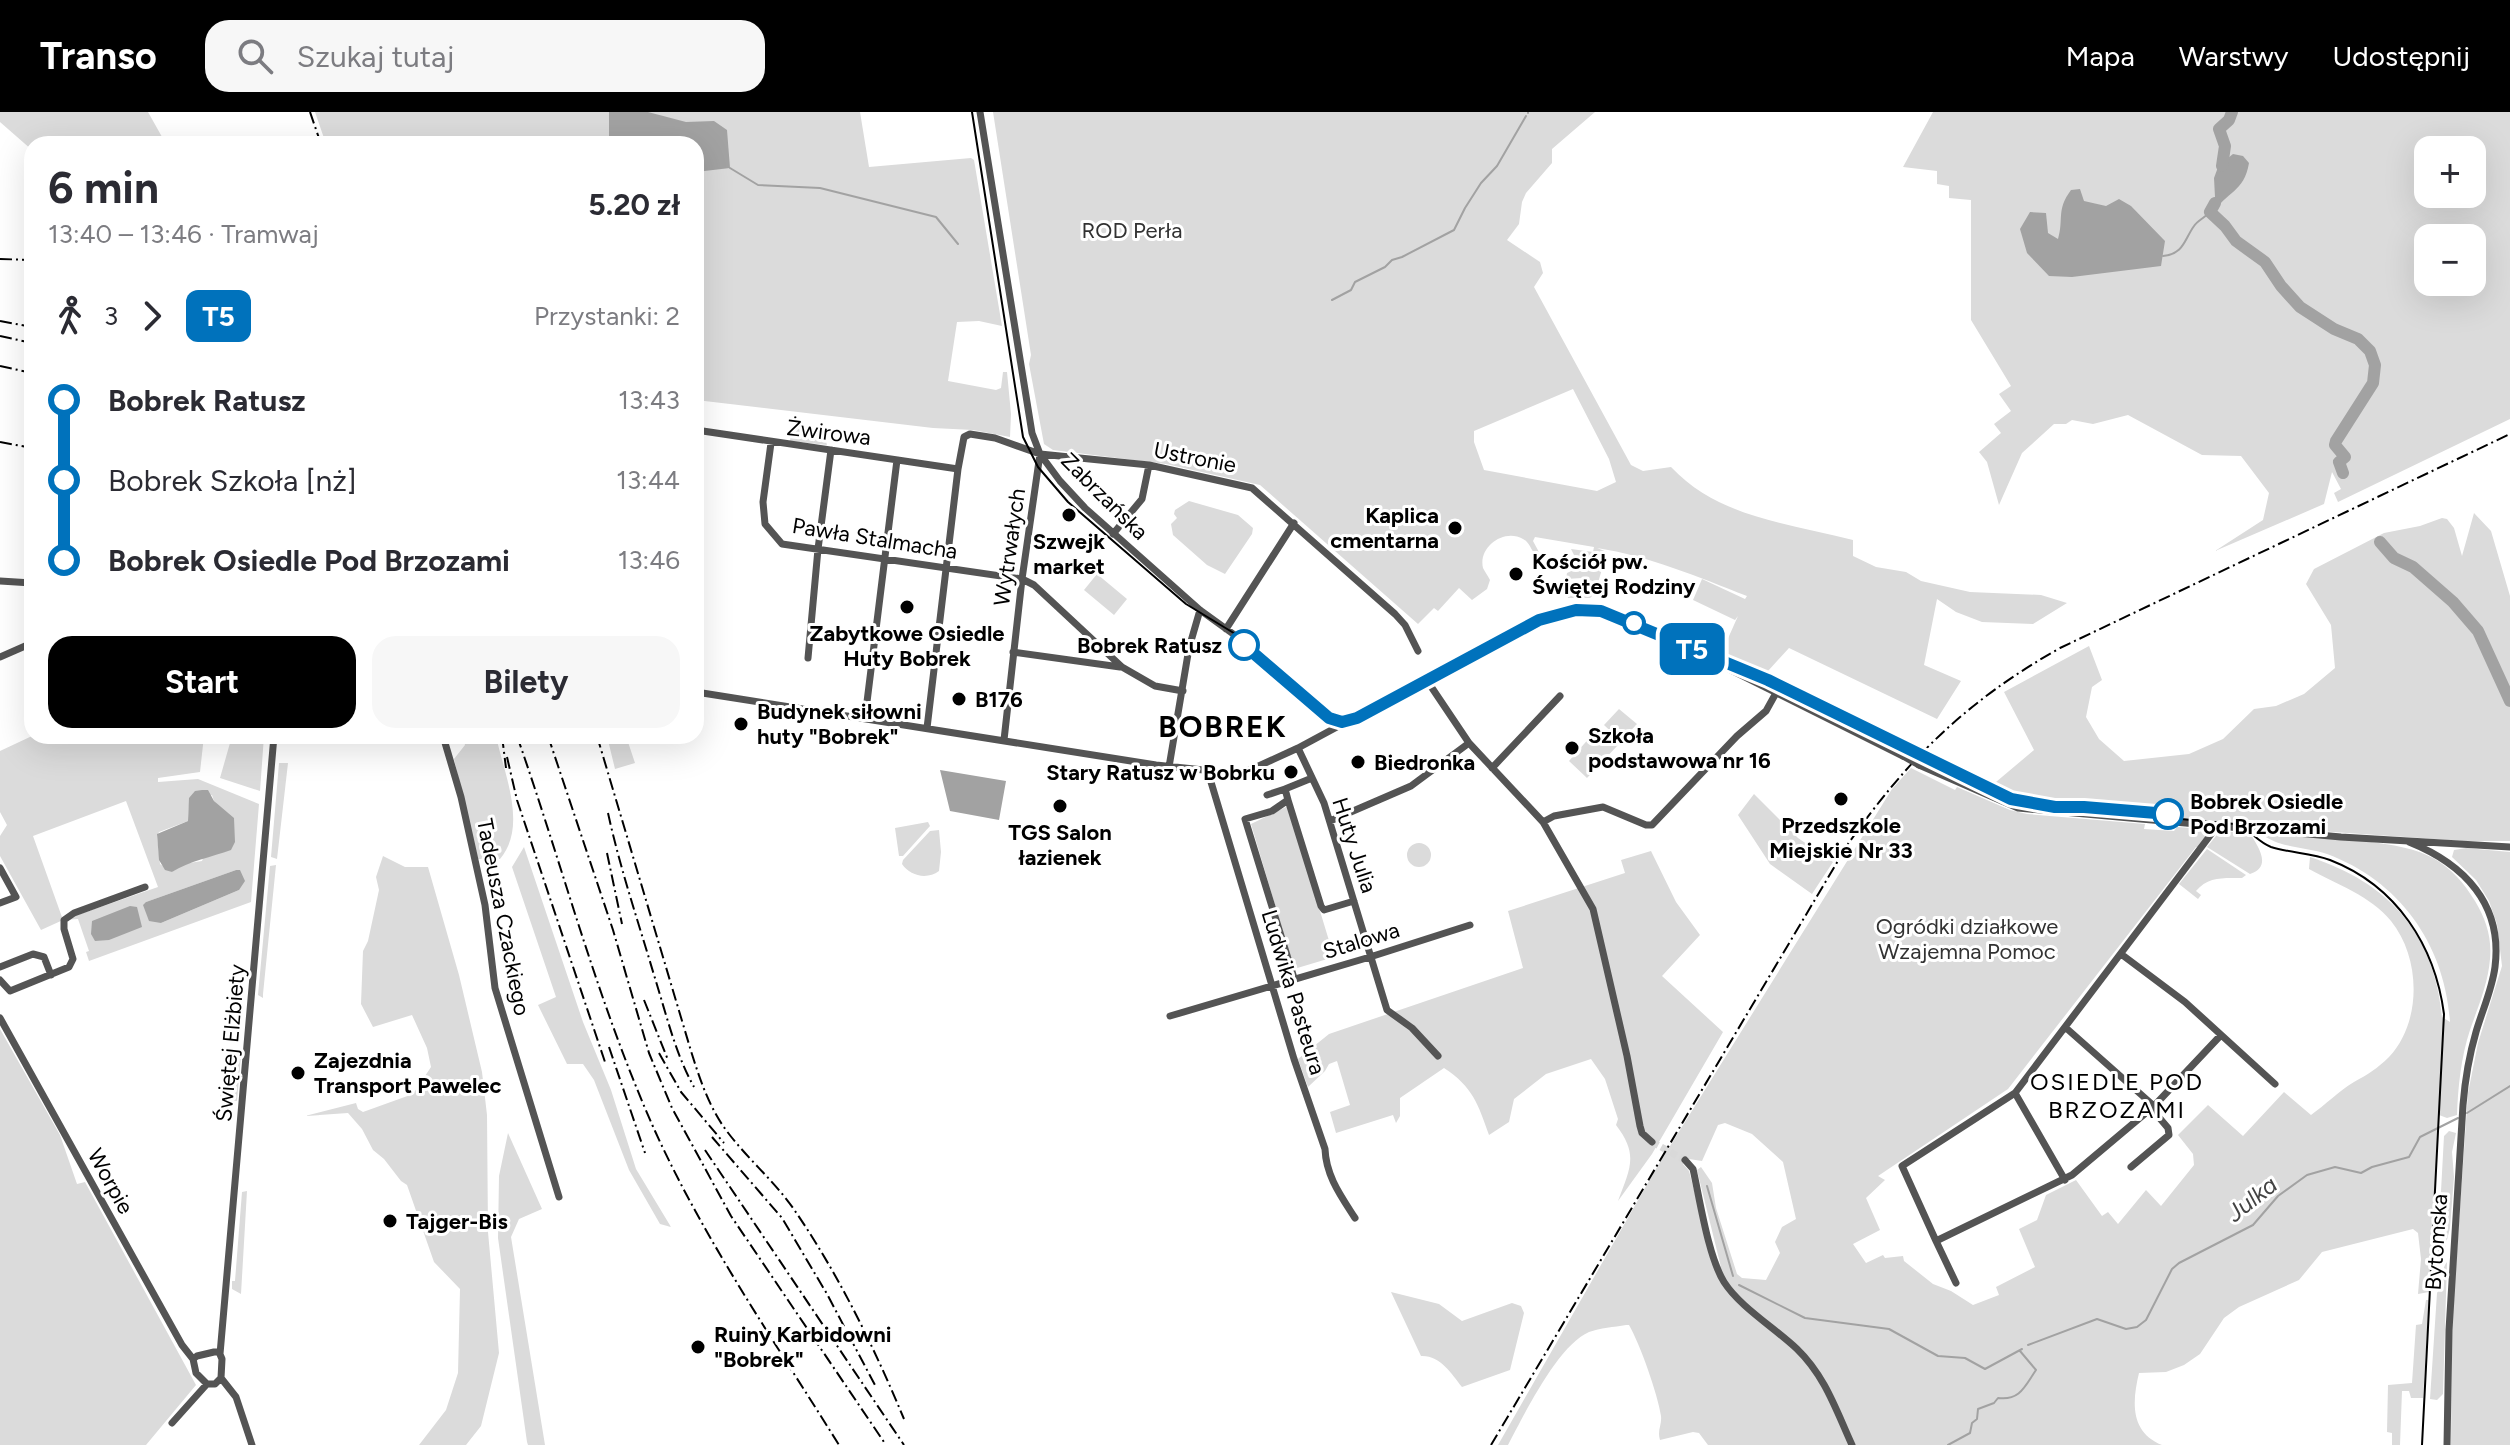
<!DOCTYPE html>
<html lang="pl">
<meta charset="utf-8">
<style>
:root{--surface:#fff;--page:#f7f7f7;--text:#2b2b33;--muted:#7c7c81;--accent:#000}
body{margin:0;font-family:Figtree,sans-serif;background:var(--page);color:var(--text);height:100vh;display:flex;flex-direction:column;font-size:30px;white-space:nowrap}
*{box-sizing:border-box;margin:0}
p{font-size:26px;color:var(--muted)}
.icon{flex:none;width:44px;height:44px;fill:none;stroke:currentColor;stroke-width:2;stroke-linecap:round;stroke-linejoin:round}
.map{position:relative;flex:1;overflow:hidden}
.sheet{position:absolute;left:24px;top:24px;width:680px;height:608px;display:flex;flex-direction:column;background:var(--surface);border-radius:24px;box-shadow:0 8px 32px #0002}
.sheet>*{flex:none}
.badge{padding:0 16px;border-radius:12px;font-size:28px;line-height:52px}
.tools{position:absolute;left:2414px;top:24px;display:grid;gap:16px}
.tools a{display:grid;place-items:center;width:72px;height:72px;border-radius:16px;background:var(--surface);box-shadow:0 8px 32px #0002;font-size:40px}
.map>.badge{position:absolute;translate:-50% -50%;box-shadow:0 0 0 4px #fff}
.legs{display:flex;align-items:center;gap:12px;height:88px;padding:0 24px;font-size:26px}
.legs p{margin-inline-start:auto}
.summary{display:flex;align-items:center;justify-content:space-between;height:136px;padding:0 24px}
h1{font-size:44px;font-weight:700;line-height:60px}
.cta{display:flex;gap:16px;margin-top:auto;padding:16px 24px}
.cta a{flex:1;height:92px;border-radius:24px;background:var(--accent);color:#fff;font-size:32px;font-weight:700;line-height:92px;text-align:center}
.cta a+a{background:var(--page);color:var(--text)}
ul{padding:0 24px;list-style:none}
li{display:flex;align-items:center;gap:28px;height:80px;font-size:30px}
li i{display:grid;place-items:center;width:12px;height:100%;margin:0 10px;background:currentColor}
li i::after{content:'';width:20px;height:20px;margin:-10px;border:6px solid;border-radius:50%;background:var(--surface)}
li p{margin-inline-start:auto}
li:first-child i{background:linear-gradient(#0000 50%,currentColor 0)}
li:last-child i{background:linear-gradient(currentColor 50%,#0000 0)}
header{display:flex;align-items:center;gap:48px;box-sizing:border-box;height:112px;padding:0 40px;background:var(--accent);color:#fff}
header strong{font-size:38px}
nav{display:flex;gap:44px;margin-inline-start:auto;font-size:28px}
.search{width:560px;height:72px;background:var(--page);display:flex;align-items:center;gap:20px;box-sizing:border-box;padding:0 28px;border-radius:24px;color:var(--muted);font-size:30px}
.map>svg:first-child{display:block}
.green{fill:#dbdbdb;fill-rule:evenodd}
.water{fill:#a2a2a2}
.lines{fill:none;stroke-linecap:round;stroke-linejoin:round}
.stream{stroke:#a2a2a2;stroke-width:2}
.river{stroke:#a2a2a2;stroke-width:12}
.minor-tunnel{stroke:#d9d9d9;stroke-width:7;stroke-dasharray:7 3.5;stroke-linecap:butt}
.minor{stroke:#545454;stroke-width:7}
.tram{stroke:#000;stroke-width:2}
.rail{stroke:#000;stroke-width:2;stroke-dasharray:12 4 2 4;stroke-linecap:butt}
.minor-bridge{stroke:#545454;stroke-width:7}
.line-1-casing{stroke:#fff;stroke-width:18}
.line-1{stroke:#0072bc;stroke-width:12}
.poi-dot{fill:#000;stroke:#fff;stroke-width:3}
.stop-1-dot{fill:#fff;stroke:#0072bc;stroke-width:4}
.labels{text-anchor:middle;stroke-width:6;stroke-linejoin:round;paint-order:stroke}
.park-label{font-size:22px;fill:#323232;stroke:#fff}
.street-label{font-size:22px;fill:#000;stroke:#fff}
.poi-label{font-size:22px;font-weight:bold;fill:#000;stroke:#fff;text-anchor:start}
.stop-label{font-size:22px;font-weight:bold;fill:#000;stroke:#fff;text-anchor:end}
.neighbourhood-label{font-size:24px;letter-spacing:2px;fill:#000;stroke:#fff}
.water-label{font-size:24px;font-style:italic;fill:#434343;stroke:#fff}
.district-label{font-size:30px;font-weight:bold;letter-spacing:2px;fill:#000;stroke:#fff}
</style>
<header>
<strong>Transo</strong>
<div class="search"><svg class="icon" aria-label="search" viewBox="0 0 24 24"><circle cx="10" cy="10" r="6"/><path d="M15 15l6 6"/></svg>Szukaj tutaj</div>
<nav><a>Mapa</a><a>Warstwy</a><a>Udostępnij</a></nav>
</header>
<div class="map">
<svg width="2510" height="1333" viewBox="0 0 2510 1333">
<rect width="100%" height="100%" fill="#fff"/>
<path class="green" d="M0,0H148L166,32H32V38L0,10Z
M315,0H860L869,55L971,46L974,48L1002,214L979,209L957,210L948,269L996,278L1001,276L1003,260H1007L1011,302L1010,325L973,318L933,316L696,288V32H326Z
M993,0H1595L1552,37V51L1526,81L1522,90L1519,112L1507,128L1540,150L1543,161L1534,175L1631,353L1643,359L1671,355C1719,406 1788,411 1853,428V444L1876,455L1906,460L1921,469L1970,480L2041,483L2067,491L2033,512L1982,510L1956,500L1937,487L1924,553L1961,569L1937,607L1789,536L1758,570L1717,551L1738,504L1735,508L1693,488L1702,467L1745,487L1747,484C1698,465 1649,444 1597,436L1607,440L1595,481L1590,486H1568L1567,473L1583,471L1582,466L1566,467L1567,461L1580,455L1571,437L1593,440L1594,435L1535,425L1533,429L1540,442L1535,443C1531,437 1529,430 1523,427C1504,416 1478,435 1483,456C1485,460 1488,464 1490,468L1487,477L1472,488L1459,476L1438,499L1434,496L1418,512L1260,373L1166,352L1053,338L1044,332L1029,252L1031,243ZM1573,277L1609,347L1616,370L1597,379L1484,358L1474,330V319Z
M1933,0H2510V307L2338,390L2334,381L2341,377L2332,360L2324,392L2215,439L2263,408L2269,381L2241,344L2202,343L2128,303L2093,312L2072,308L2066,312H2054L2022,341L1999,393L1987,350L1979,340L2001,321L1994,312L2011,299L1999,282L2011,274L1971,208V88L1949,86V74L1937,72V59L1903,55ZM2428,38H2472V82H2428ZM2428,126H2472V170H2428Z
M792,309L825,326L827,333L790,329Z
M1189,389L1238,403L1253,416L1252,422L1225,462L1207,453L1173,423L1171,412L1177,406L1174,402L1175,398Z
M2474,401L2491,419L2510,484V729H2463L2262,715L2019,693L1993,684L1996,670L2034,638L2004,580L2089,534L2102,568L2092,575L2086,605L2099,627L2124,649L2189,642L2223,627L2254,597L2276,594L2304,582L2335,556L2331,513L2306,472L2314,457L2384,421L2420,414L2442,406L2447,407L2454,416L2462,444Z
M1097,462L1127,487L1114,503L1084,478Z
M1619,597L1637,612L1621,629L1604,613Z
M1599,615L1618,633L1587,666L1569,649Z
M32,624H204L200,660L158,666V670L198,667L259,692L251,790L89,849L86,840L89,839L78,807L63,808L41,818L0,744V724L7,713L0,700V639ZM212,683L214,689L220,696L202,749L183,752L172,760L160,752L157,724L159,720L188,709L189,693ZM126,689L158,775L63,808L33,724ZM236,758H240L239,778L161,811L146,790Z
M232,624H264L260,679L220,666Z
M463,624H496C504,662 528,714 500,747H478L454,647L465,633Z
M607,624H626L635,651L615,657Z
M279,651H288L277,747L271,745Z
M1911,656L1955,678L1957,675L2010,698L2027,702L2145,712L2144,717L2174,719L2177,715L2205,717L2207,724L2198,736L2196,735L2008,977L1878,1064L1885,1068L1866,1086L1880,1118L1853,1132L1866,1151L1883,1143L1885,1146L1903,1144L1904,1149L1933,1172L1951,1179L1973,1193L1999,1183L1996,1175L2035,1155L2019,1117L2037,1108L2046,1083L2076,1068L2102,1104L2108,1100L2118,1112L2146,1078L2161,1094L2194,1053L2193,1042L2178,1023L2208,993L2243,1024L2284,980L2311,1003C2325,993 2339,979 2354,970C2367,963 2378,956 2389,945C2422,910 2421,846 2391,809C2371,784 2336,772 2309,757L2310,745C2389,771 2434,821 2442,905L2450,910C2445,833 2400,769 2327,742C2307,735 2280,736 2263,723C2307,726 2396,725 2433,746C2451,756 2464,771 2475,789C2486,807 2492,826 2490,847C2488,872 2478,895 2470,918C2461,945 2458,975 2457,1003L2447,1006L2439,1003L2429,1180L2418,1182L2421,1147L2418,1121L2413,1117L2322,1140L2299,1168L2239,1195L2224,1206L2200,1242L2184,1253L2166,1260L2139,1261C2132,1290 2130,1320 2162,1333H1708L1699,1321L1693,1320L1660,1328C1657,1318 1662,1313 1661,1304C1658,1283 1640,1232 1629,1213H1626C1614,1215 1600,1216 1589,1220C1558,1233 1524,1303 1508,1333H1498L1657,1055L1892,677ZM1725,1011L1752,1022L1783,1050L1796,1107L1782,1115L1775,1130L1780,1141L1766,1168L1742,1166L1737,1162L1716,1096L1712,1071L1701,1055L1697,1058L1721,1155L1705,1120L1689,1059L1683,1052L1689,1047L1702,1049L1718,1013Z
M1754,682L1798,726L1833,750L1812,782L1770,752L1738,703Z
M1288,694L1334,845L1294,857L1251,712Z
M928,710L930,714L903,744H899L895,716Z
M939,718L941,740L939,759C927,768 910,764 902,752L903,748L930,719Z
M2220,719L2250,721C2259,736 2272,755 2250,762L2207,735Z
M1407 743a12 12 0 1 1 24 0a12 12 0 1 1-24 0Z
M524,735L583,910L611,978L636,1057L671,1115L660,1112L629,1058L594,968L583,952H567L538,893L556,885L512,755Z
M2466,736L2510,740V1333H2451L2452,1210L2468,981L2478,931L2502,854L2497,812L2489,789L2476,768L2452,745L2454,738Z
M2207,737L2246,763L2242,766C2225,766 2208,764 2196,779L2201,783L2198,787L2179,772Z
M1651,739L1676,790L1700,823L1662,864L1723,920L1652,1042L1618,1089C1630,1056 1639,1043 1616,1013L1618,1007L1605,967L1591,947L1546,962L1514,987L1509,1010L1489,1023C1478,992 1473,975 1444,956L1400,986V1004L1396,1011L1393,1003L1336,1021L1330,1000L1350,993L1337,949L1329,952L1325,959L1308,975L1298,947L1329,922L1523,856L1508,799L1625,761L1621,748Z
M383,744L405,755H428L459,863L482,960L487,1003L488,1120L499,1241L481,1314L466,1333H419L446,1298L458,1261L460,1177L434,1150L407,1073L401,1069L384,1047L373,1038L362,1017L348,1001L305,1004L356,991L358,997L363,1000L413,982L431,955L427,936L412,903L373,915L361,892L363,839L368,829L379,778L376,765Z
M276,753L263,882V886L258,883L270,754Z
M0,917L60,1023L77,1072L85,1070L196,1273L146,1333H0Z
M224,943L241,944L237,989L220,987L221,979H228L231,947L224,946Z
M2449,1019L2456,1021L2452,1040L2454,1065L2450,1116L2436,1171L2444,1024Z
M508,1021L542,1097L519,1107L511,1125L545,1333H528L527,1330L498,1126L499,1064Z
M247,1079L241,1182L232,1177V1169H235L242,1080Z
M2447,1150L2443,1282L2437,1288L2430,1287L2437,1181C2444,1172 2440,1158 2447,1150Z
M1391,1180L1439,1192L1462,1209L1512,1191L1521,1194L1524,1201L1510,1258L1462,1275C1451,1261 1440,1243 1421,1244Z
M2426,1188H2429L2423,1286H2411L2409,1279H2402L2400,1333H2392V1321L2387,1320L2388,1273L2412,1271L2416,1213L2422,1212Z"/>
<path class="water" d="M609,0H648L686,10L714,9L727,18L730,56L696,60V32H609Z
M2219,38L2227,40L2228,46L2233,42L2243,44L2249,51C2244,81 2227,78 2212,103H2208L2215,85L2214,66L2221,47Z
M2080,77L2084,89L2106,94L2119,87L2131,94L2165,129L2161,154L2072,165L2049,164L2027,141L2020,117L2030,100L2046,101L2048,121L2058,127C2064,107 2056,98 2071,78Z
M940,658L1006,669L999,708L950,699Z
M202,678H208L214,689L234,706L235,730L231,738C212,745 189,749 172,760L165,758L159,748L157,722L188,709L189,686L195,679Z
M236,758H240L245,769L239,778L161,811L149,809L143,793L146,790Z
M130,794L137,795L142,815L109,828L95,829L91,822L92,809Z"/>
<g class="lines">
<path class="stream" d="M1528,1V0
M730,56L758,73L820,76L936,105L958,132
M2163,144C2184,142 2184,128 2194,114C2197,109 2204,106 2209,101
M1332,188L1351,178L1355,170L1385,155L1392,148L1402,145L1454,118L1465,96L1481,71L1497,54L1526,4
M2467,1001L2510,974
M1707,1074L1733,1164
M1739,1173L1805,1206L1889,1217L1938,1244L1965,1246L1985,1257L2022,1237
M2028,1233L2097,1207L2126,1217L2137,1215L2146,1208L2172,1157L2179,1151L2253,1113L2278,1084L2307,1063L2335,1055L2361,1061L2372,1055L2409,1045L2420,1025L2458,1006
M1948,1333L1970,1321L1972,1311L1977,1307L1978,1297L1994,1291L1998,1286C2020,1289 2025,1274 2036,1258L2020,1239"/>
<path class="river" d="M2222,54L2225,34L2219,17L2229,8L2232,0
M2215,91L2210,100L2225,114L2236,129L2265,150L2281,174L2300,195L2334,217L2358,227L2370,239L2375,253L2373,271L2336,329L2335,333L2345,345L2339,350L2343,361
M2380,430L2394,446L2413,455L2453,490L2478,519L2510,589"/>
<path class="minor-tunnel" d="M1652,1030L1685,1048"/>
<path class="minor" d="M980,0L1032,321L1040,342L1060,369L1085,396L1200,498L1236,524L1338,614
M696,318L958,357
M771,331L763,390L765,412L782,432L1022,467L1034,473L1122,555L1155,574L1183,579
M1113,422L1142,387L1149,353
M0,469L32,471
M1226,517L1294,411
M1013,540L1120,555
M0,545L32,531
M808,546L818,437L831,338
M1426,567L1469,631L1543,710L1593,797L1627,944L1640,1014L1642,1021L1652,1030
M696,580L1156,653L1232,661L1252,657L1298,636L1539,506C1573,491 1602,495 1635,510L1903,644
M865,606L897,348
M927,616L958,357L964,325L970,322L995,326L1040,342L1149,353L1252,376L1395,502L1405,513L1418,539
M443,624L461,685L485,793L495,876L559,1085
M1004,628L1022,467L1040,342
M1298,636L1324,691L1387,898L1412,916L1438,944
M1919,653L2018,696L2341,725L2510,735
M1169,655L1189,536L1200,498
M1492,656L1560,584
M1208,660L1294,947L1325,1037C1326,1064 1341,1084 1355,1106
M1267,683L1285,677
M1288,688L1285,677L1312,666
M1330,709L1411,674L1469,631
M1543,710L1554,704L1603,695L1646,713H1652L1737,624L1766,599L1776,581
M2213,714L2212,721L2015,981L1902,1054L1936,1129L2072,1063L2154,994L2221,923
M2409,730C2464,752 2503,792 2495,855C2492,878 2482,899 2476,920C2469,944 2465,968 2463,993L2449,1218L2447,1333
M0,756L16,785L0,791
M2121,842L2185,890L2275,972
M0,855L33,842L44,845L51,863
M1294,866L1245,707L1272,699L1288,688L1321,794L1324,798L1354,789
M0,868L10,879L69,855L73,847L64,817V808L74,801L145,775
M1170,904L1370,845L1470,813
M0,906L182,1233L193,1247
M2065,915L2154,994
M2015,981L2065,1068
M1685,1048L1693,1057C1700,1088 1708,1144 1724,1170C1740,1195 1775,1216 1797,1237C1825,1264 1836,1298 1852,1333
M2131,1055L2169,1023L2168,1016L2151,996
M1936,1129L1956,1171
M214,1240H219L222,1247L221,1266L215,1272H207L196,1261L193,1247L197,1244Z
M220,1242L274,624
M221,1266L236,1285L252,1333
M172,1311L207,1272"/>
<path class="tram" d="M972,0L1023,325L1038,355L1068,390L1186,492L1237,523L1330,603L1342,606L1355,603L1544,502L1589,494L1615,499L1667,525L1723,546L2016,689L2062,696L2235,712C2249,716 2257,730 2271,735C2290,741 2311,741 2330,748C2397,774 2435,834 2444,902L2422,1333"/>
<path class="rail" d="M310,0L321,32
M0,147L32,148
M0,209L32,215
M0,224L32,231
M0,254L32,261
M0,330L32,336
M502,624L506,656
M517,624C563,755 598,892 655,1019C705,1129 775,1230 839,1333
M548,624L613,818L649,941L672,996L731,1104L886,1333
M597,624L691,939C700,968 710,998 729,1022C749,1048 774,1069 793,1096C838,1161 874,1235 904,1307
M507,645L517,688L606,953
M608,701C620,756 638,809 654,863C666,901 675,941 694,975
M607,741L622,812
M644,888L668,948
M609,935L645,1041
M659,941L681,980L724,1031
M712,1025L782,1106L827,1182L876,1275
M705,1038L904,1333
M1491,1333L1848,732C1909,645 1968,588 2060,536L2510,322"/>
<path class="minor-bridge" d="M1903,644L1919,653"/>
</g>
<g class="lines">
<g class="line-1-casing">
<path id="line-1" d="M1244,533L1329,606L1342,610L1357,606L1539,508L1576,498L1601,499L1768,568L2011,687L2055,695H2084L2168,702"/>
</g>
<use href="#line-1" class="line-1"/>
</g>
<g class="poi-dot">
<circle cx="1069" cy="403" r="8"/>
<circle cx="1455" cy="416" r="8"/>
<circle cx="1516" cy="462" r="8"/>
<circle cx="907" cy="495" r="8"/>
<circle cx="959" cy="587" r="8"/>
<circle cx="741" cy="612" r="8"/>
<circle cx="1572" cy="636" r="8"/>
<circle cx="1358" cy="650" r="8"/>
<circle cx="1291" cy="660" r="8"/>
<circle cx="1841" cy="687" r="8"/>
<circle cx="1060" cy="694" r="8"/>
<circle cx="298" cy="961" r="8"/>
<circle cx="390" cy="1109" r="8"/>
<circle cx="698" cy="1235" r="8"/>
</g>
<g class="stop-1-dot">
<circle cx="1634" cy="511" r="10"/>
<circle cx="1244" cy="533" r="14"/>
<circle cx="2168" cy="702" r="14"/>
</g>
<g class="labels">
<g class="park-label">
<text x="1132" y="126">ROD Perła</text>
<text x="1967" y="822">Ogródki działkowe<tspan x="1967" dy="25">Wzajemna Pomoc</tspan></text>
</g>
<g class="street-label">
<text transform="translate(829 320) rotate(7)" y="8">Żwirowa</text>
<text transform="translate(1195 345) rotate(11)" y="8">Ustronie</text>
<text transform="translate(1105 384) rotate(45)" y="8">Zabrzańska</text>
<text transform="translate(875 426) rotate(9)" y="8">Pawła Stalmacha</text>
<text transform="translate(1009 435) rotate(-82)" y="8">Wytrwałych</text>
<text transform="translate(1355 733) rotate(72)" y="8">Huty Julia</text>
<text transform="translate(504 805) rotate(79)" y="8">Tadeusza Czackiego</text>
<text transform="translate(1361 828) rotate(-17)" y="8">Stalowa</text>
<text transform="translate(1294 880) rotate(73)" y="8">Ludwika Pasteura</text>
<text transform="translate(230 931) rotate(-85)" y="8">Świętej Elżbiety</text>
<text transform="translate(111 1069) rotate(61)" y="8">Worpie</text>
<text transform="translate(2436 1130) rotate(-86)" y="8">Bytomska</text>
</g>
<g class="poi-label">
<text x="1439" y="411" text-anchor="end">Kaplica<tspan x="1439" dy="25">cmentarna</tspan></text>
<text x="1069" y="437" text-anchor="middle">Szwejk<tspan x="1069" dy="25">market</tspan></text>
<text x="1532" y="457">Kościół pw.<tspan x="1532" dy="25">Świętej Rodziny</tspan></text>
<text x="907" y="529" text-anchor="middle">Zabytkowe Osiedle<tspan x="907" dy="25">Huty Bobrek</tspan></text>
<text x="975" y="595">B176</text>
<text x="757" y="607">Budynek siłowni<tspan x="757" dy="25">huty "Bobrek"</tspan></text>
<text x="1588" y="631">Szkoła<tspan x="1588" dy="25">podstawowa nr 16</tspan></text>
<text x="1374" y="658">Biedronka</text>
<text x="1275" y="668" text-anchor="end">Stary Ratusz w Bobrku</text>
<text x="1841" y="721" text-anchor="middle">Przedszkole<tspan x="1841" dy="25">Miejskie Nr 33</tspan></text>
<text x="1060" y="728" text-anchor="middle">TGS Salon<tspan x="1060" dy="25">łazienek</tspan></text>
<text x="314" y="956">Zajezdnia<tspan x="314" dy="25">Transport Pawelec</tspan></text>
<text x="406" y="1117">Tajger-Bis</text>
<text x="714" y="1230">Ruiny Karbidowni<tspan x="714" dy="25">"Bobrek"</tspan></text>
</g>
<g class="stop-label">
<text x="1222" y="541">Bobrek Ratusz</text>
<text x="2190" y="697" text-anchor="start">Bobrek Osiedle<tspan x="2190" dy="25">Pod Brzozami</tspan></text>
</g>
<g class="neighbourhood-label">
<text x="2117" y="978">OSIEDLE POD<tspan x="2117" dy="28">BRZOZAMI</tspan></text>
</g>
<g class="water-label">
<text transform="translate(2252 1087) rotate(-38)" y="8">Julka</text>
</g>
<g class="district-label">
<text x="1223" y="625">BOBREK</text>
</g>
</g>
</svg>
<div class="tools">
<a>+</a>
<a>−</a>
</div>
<b class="badge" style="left:1692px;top:537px;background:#0072bc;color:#fff">T5</b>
<section class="sheet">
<div class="summary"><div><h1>6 min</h1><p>13:40 – 13:46 · Tramwaj</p></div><b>5.20 zł</b></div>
<div class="legs"><svg class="icon" aria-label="walk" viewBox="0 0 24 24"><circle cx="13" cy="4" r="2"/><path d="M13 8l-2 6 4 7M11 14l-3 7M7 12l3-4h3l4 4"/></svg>3<svg class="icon" aria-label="forward" viewBox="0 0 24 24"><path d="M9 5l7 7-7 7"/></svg><b class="badge" style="background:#0072bc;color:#fff">T5</b><p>Przystanki: 2</p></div>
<ul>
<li><i style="color:#0072bc"></i><b>Bobrek Ratusz</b><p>13:43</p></li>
<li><i style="color:#0072bc"></i><span>Bobrek Szkoła [nż]</span><p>13:44</p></li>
<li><i style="color:#0072bc"></i><b>Bobrek Osiedle Pod Brzozami</b><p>13:46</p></li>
</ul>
<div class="cta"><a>Start</a><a>Bilety</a></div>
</section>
</div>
